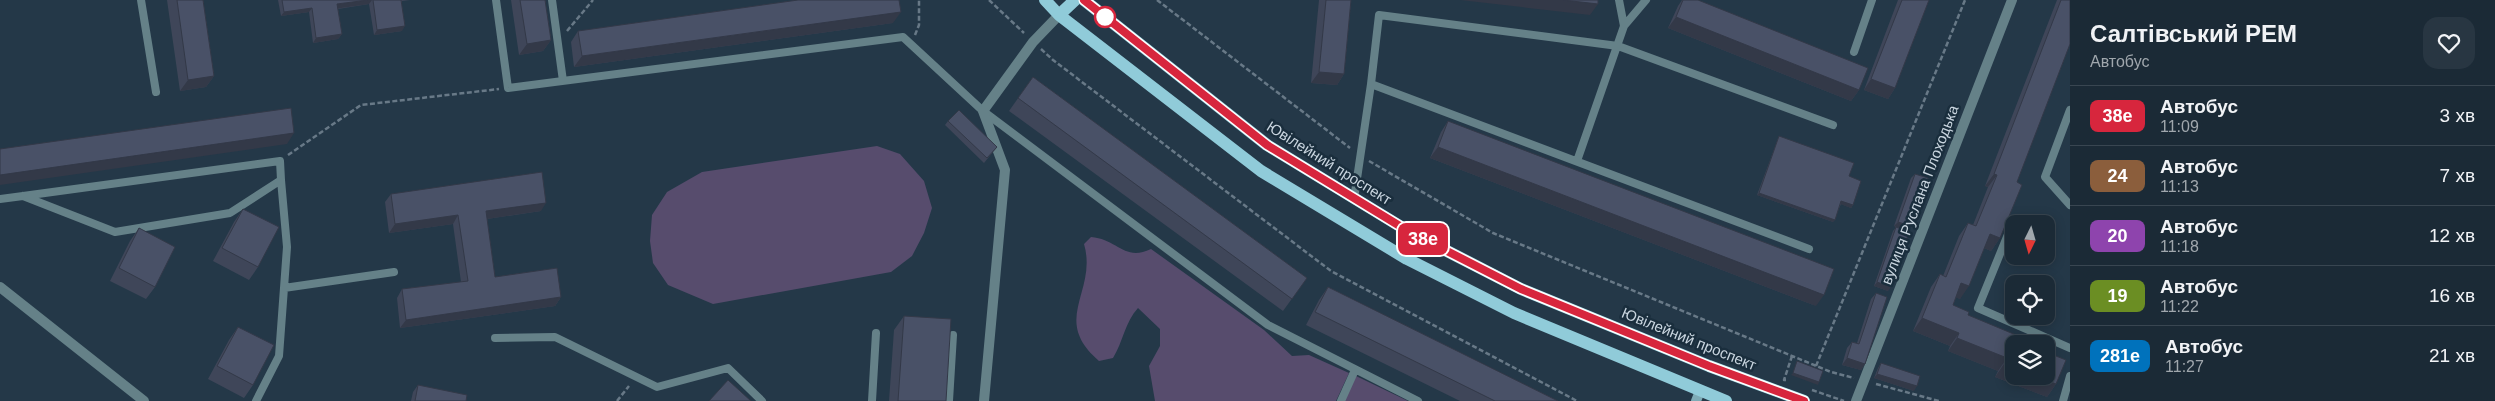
<!DOCTYPE html>
<html lang="uk">
<meta charset="utf-8">
<style>
:root{--surface:#1b2a36;--page:#283642;--text:#f1f3f6;--muted:#a0a7ad;--line:#394651}
body{margin:0;font-family:Arial,sans-serif;background:var(--page);color:var(--text);height:100vh;display:flex;flex-direction:column;font-size:19px;white-space:nowrap}
*{box-sizing:border-box;margin:0}
p{font-size:16px;color:var(--muted)}
.icon{flex:none;width:28px;height:28px;fill:none;stroke:currentColor;stroke-width:2;stroke-linecap:round;stroke-linejoin:round}
.map{position:relative;flex:1;overflow:hidden}
.details{display:flex;flex-direction:column;background:var(--surface);width:425px}
.details>*{flex:none}
.badge{padding:0 10px;border-radius:8px;font-size:18px;line-height:32px}
.needle{width:32px;rotate:185deg}
.buttons{position:absolute;left:2005px;top:215px;display:grid;gap:10px}
.buttons a{display:grid;place-items:center;width:50px;height:50px;border-radius:10px;background:var(--surface);box-shadow:0 2px 12px #0003,0 0 0 1px var(--line);font-size:25px}
.map>.badge{position:absolute;translate:-50% -50%;box-shadow:0 0 0 2px #fff}
.round{display:grid;place-items:center;flex:none;width:52px;height:52px;border-radius:15px;background:var(--page)}
.headline{display:flex;align-items:center;justify-content:space-between;height:85px;padding:0 20px}
h1{font-size:24px;font-weight:700;line-height:38px}
ul{padding:0;list-style:none}
li{display:flex;align-items:center;gap:15px;height:60px;padding:0 20px;border-top:1px solid var(--line)}
li div{flex:1}
li b{display:block;font-size:19px}
li em{font-style:normal}
li .badge{min-width:55px;font-weight:700;text-align:center}
main{display:flex;flex:1;min-height:0}
.map>svg:first-child{display:block}
.green{fill:#574c6d}
.lines{fill:none;stroke-linecap:round;stroke-linejoin:round}
.path{stroke:#687987;stroke-width:2.5;stroke-dasharray:5 2.5;stroke-linecap:butt}
.lane{stroke:#658188;stroke-width:8}
.street{stroke:#658188;stroke-width:10}
.secondary{stroke:#7eabb6;stroke-width:10}
.primary{stroke:#90cbd9;stroke-width:12}
.wall{fill:#3f4659}
.shaded-wall{fill:#333948}
.building{fill:#495167;stroke:#333948}
.line-casing{stroke:#fff;stroke-width:11}
.line{stroke:#d7263d;stroke-width:8}
.stop-dot{fill:#fff;stroke:#d7263d;stroke-width:2.5}
.labels{text-anchor:middle;stroke-width:5;stroke-linejoin:round;paint-order:stroke}
.street-label{font-size:15px;fill:#c9d5df;stroke:#1a2e3d}
</style>
<main>
<div class="map">
<svg width="2070" height="401" viewBox="0 0 2070 401">
<rect width="100%" height="100%" fill="#243848"/>
<path class="green" d="M877,146L900,154L924,181L932,208L924,233L912,256L891,272L713,304L668,285L653,263L650,241L652,215L667,192L702,172Z
M1091,237C1118,239 1124,262 1151,249L1264,330L1292,356L1309,355L1349,373L1336,401H1155L1149,366L1160,346V329L1138,308C1125,322 1123,342 1113,358L1099,361C1050,319 1098,292 1084,244Z
M1356,376L1408,401H1344Z"/>
<g class="lines">
<path class="path" d="M989,0L1024,33
M1157,0L1350,148
M567,31L593,0
M915,35L919,25V0
M1041,49L1053,60L1331,271L1577,401
M288,155L361,105L499,89
M1369,161L1493,233L1831,372L1854,378
M1816,366L1965,0
M1786,380H1784L1792,356
M1876,384L1939,401
M1812,390L1844,401
M617,401L629,386"/>
<path class="lane" d="M141,0L156,92
M496,0L508,88L903,37L983,111L1268,325L1418,401
M552,0L563,81
M1624,26L1646,0
M1854,52L1872,0
M1371,84L1379,15L1618,46L1833,125
M2070,110L2045,177L2070,205
M1577,161L1624,26L1619,0
M0,199L23,196L280,161L281,180L230,213L115,232L23,196
M1354,199L1371,84L1809,249
M2013,222L1978,308L2070,348
M284,288L394,272
M495,338L555,337L657,387L728,368L762,401
M256,401L279,356L287,247L281,180
M872,401L876,333
M949,401L953,335
M1341,401L1355,370
M2063,401L2070,376"/>
<path class="street" d="M0,287L144,401
M984,401L1005,170L983,111L1033,42L1059,15
M1856,401L2012,0"/>
<path class="secondary" d="M1696,401L1700,391"/>
<path class="primary" d="M1045,0L1059,15L1261,171L1407,259L1514,313L1726,401
M1084,0L1267,145L1408,231L1521,289L1709,366L1804,401
M1059,15L1075,0"/>
</g>
<path class="wall" d="M167,0H203L214,76L206,87L180,91Z
M278,0H410L402,1V31L374,35L369,4L338,9L342,34L338,39L313,43L309,12L281,16Z
M511,0H545L551,40L543,51L519,55Z
M1319,0H1351L1344,74L1337,85L1311,83Z
M1682,0H1698L1859,90L1851,101L1668,28L1678,6Z
M1898,0H1929L1895,88L1888,99L1864,90Z
M2057,0H2070L2000,238L1991,251L1984,248L1960,299L1956,297L1953,305L1968,315L2015,339L2056,384L2047,397L1995,377L1998,371L1948,351L1950,346L1913,331L1931,287L1940,274L1943,276L1959,236L1968,223L1973,225L1988,187L1985,186Z
M893,23L574,67L571,42L578,31Z
M1033,77L1307,278L1283,311L1009,111Z
M948,121L997,147L984,163L945,125Z
M1448,121L1816,306L1430,158L1441,132Z
M1779,136L1849,176L1853,205L1851,208L1841,204L1833,222L1757,195L1778,139Z
M1915,174L1908,231L1888,291L1874,286L1893,231L1896,227L1894,226L1911,178Z
M391,194L541,211L487,219L495,277L561,297L555,306L400,328L397,298L402,289L461,282L453,224L389,233L385,202Z
M243,209L258,267L249,280L213,261L234,222Z
M139,228L155,287L146,299L110,281L130,241Z
M1328,287L1558,401H1460L1306,325L1319,300Z
M1876,293L1865,364L1861,370L1842,365L1847,348L1852,342L1857,343L1871,299Z
M904,316L946,401H889L894,330Z
M238,327L253,385L244,398L208,379L229,340Z
M1881,363L1914,391L1874,378L1878,368Z
M418,385L466,401H411L413,392Z"/>
<path class="shaded-wall" d="M368,0H372L369,4L334,9L337,4Z
M1460,0H1563L1598,4L1590,15Z
M312,8L309,12L281,16L284,12Z
M901,12L893,23L574,67L582,56Z
M1676,17L1859,90L1851,101L1668,28Z
M405,26L402,31L374,35L377,30Z
M342,34L338,39L313,43L316,38Z
M551,40L543,51L519,55L527,44Z
M1319,72L1344,74L1337,85L1311,83Z
M214,76L206,87L180,91L188,80Z
M1871,79L1895,88L1888,99L1864,90Z
M294,133L287,144L0,185V175Z
M1438,147L1824,295L1816,306L1430,158Z
M1994,174L1997,175L1988,187L1985,186Z
M1759,193L1835,220L1833,222L1757,195Z
M1841,201L1853,205L1851,208L1840,204Z
M546,203L541,211L480,220L486,211Z
M458,215L453,224L389,233L395,224Z
M1898,222L1911,226L1908,231L1894,226Z
M1990,234L2000,238L1991,251L1981,247Z
M1877,282L1891,287L1888,291L1874,286Z
M1961,283L1969,286L1960,299L1952,296Z
M561,297L555,306L400,328L406,320Z
M1922,318L1959,333L1950,346L1913,331Z
M1957,338L2007,358L1998,371L1948,351Z
M1847,358L1865,364L1861,370L1842,365Z
M2004,364L2014,368V376H2035L2056,384L2047,397L1995,377Z
M1793,373L1819,382L1818,385L1791,375Z
M1877,374L1917,386L1914,391L1874,378Z"/>
<path class="building" d="M177,0H203L214,76L188,80Z
M282,0H368L337,4L342,34L316,38L312,8L284,12Z
M373,0H401L405,26L377,30Z
M520,0H545L551,40L527,44Z
M798,0H899L901,12L582,56L578,31Z
M1326,0H1351L1344,74L1319,72Z
M1563,0H1598V4Z
M1683,0H1698L1868,68L1859,90L1676,17Z
M1902,0H1929L1895,88L1871,79Z
M2061,0H2070V44L2017,182L2022,185L2000,238L1990,234L1969,286L1961,283L1953,305L1969,312L1968,315L2016,335L2015,339L2026,344H2014V368L2004,364L2007,358L1957,338L1959,333L1922,318L1940,274L1946,277L1968,223L1976,226L1997,175L1994,174Z
M1033,77L1307,278L1292,299L1018,98Z
M291,108L294,133L0,175V149Z
M959,110L997,147L987,158L948,121Z
M1448,121L1834,269L1824,295L1438,147Z
M1779,136L1854,163L1849,176L1861,181L1853,205L1841,201L1835,220L1759,193Z
M542,172L546,203L486,211L495,277L557,268L561,297L406,320L402,289L468,281L458,215L395,224L391,194Z
M1915,174L1928,178L1911,226L1898,222Z
M243,209L279,227L258,267L222,248Z
M1896,227L1909,232L1891,287L1877,282Z
M139,228L175,247L155,287L119,268Z
M1328,287L1558,401H1495L1315,312Z
M1876,293L1887,297L1865,364L1847,358L1852,342L1859,344Z
M904,316L951,319L946,401H898Z
M238,327L274,345L253,385L217,366Z
M2046,352L2066,360L2056,384L2035,376H2046Z
M1797,361L1823,371L1819,382L1793,373Z
M1881,363L1920,376L1917,386L1877,374Z
M728,380L751,401H709Z
M418,385L467,395L466,401H415Z"/>
<g class="lines">
<g class="line-casing">
<path id="line" d="M1084,0L1267,145L1408,231L1521,289L1709,366L1804,401"/>
</g>
<use href="#line" class="line"/>
</g>
<circle class="stop-dot" cx="1105" cy="17" r="10"/>
<g class="labels">
<g class="street-label">
<text transform="translate(1329 163) rotate(32)" y="5">Ювілейний проспект</text>
<text transform="translate(1920 195) rotate(-69)" y="5">вулиця Руслана Плоходька</text>
<text transform="translate(1689 339) rotate(22)" y="5">Ювілейний проспект</text>
</g>
</g>
</svg>
<div class="buttons">
<a><svg class="needle" viewBox="-14 -14 28 28"><path d="M0-13l5 13h-10z" fill="#e53935"/><path d="M0 13l5-13h-10z" fill="#a0a7ad"/></svg></a>
<a><svg class="icon" aria-label="locate" viewBox="0 0 24 24"><circle cx="12" cy="12" r="6"/><path d="M12 2v4M12 18v4M2 12h4M18 12h4"/></svg></a>
<a><svg class="icon" aria-label="layers" viewBox="0 0 24 24"><path d="M12 4l9 5-9 5-9-5zM3 14l9 5 9-5"/></svg></a>
</div>
<b class="badge" style="left:1423px;top:239px;background:#d7263d;color:#fff">38е</b>
</div>
<section class="details">
<div class="headline"><div><h1>Салтівський РЕМ</h1><p>Автобус</p></div><a class="round"><svg class="icon" aria-label="heart" viewBox="0 0 24 24"><path d="M12 20l-8-8c-3-5 5-10 8-4 3-6 11-1 8 4z"/></svg></a></div>
<ul>
<li><span class="badge" style="background:#d7263d;color:#fff">38е</span><div><b>Автобус</b><p>11:09</p></div><em>3 хв</em></li>
<li><span class="badge" style="background:#8b5e3c;color:#fff">24</span><div><b>Автобус</b><p>11:13</p></div><em>7 хв</em></li>
<li><span class="badge" style="background:#8e44ad;color:#fff">20</span><div><b>Автобус</b><p>11:18</p></div><em>12 хв</em></li>
<li><span class="badge" style="background:#6b8e23;color:#fff">19</span><div><b>Автобус</b><p>11:22</p></div><em>16 хв</em></li>
<li><span class="badge" style="background:#0072bc;color:#fff">281е</span><div><b>Автобус</b><p>11:27</p></div><em>21 хв</em></li>
</ul>
</section>
</main>
